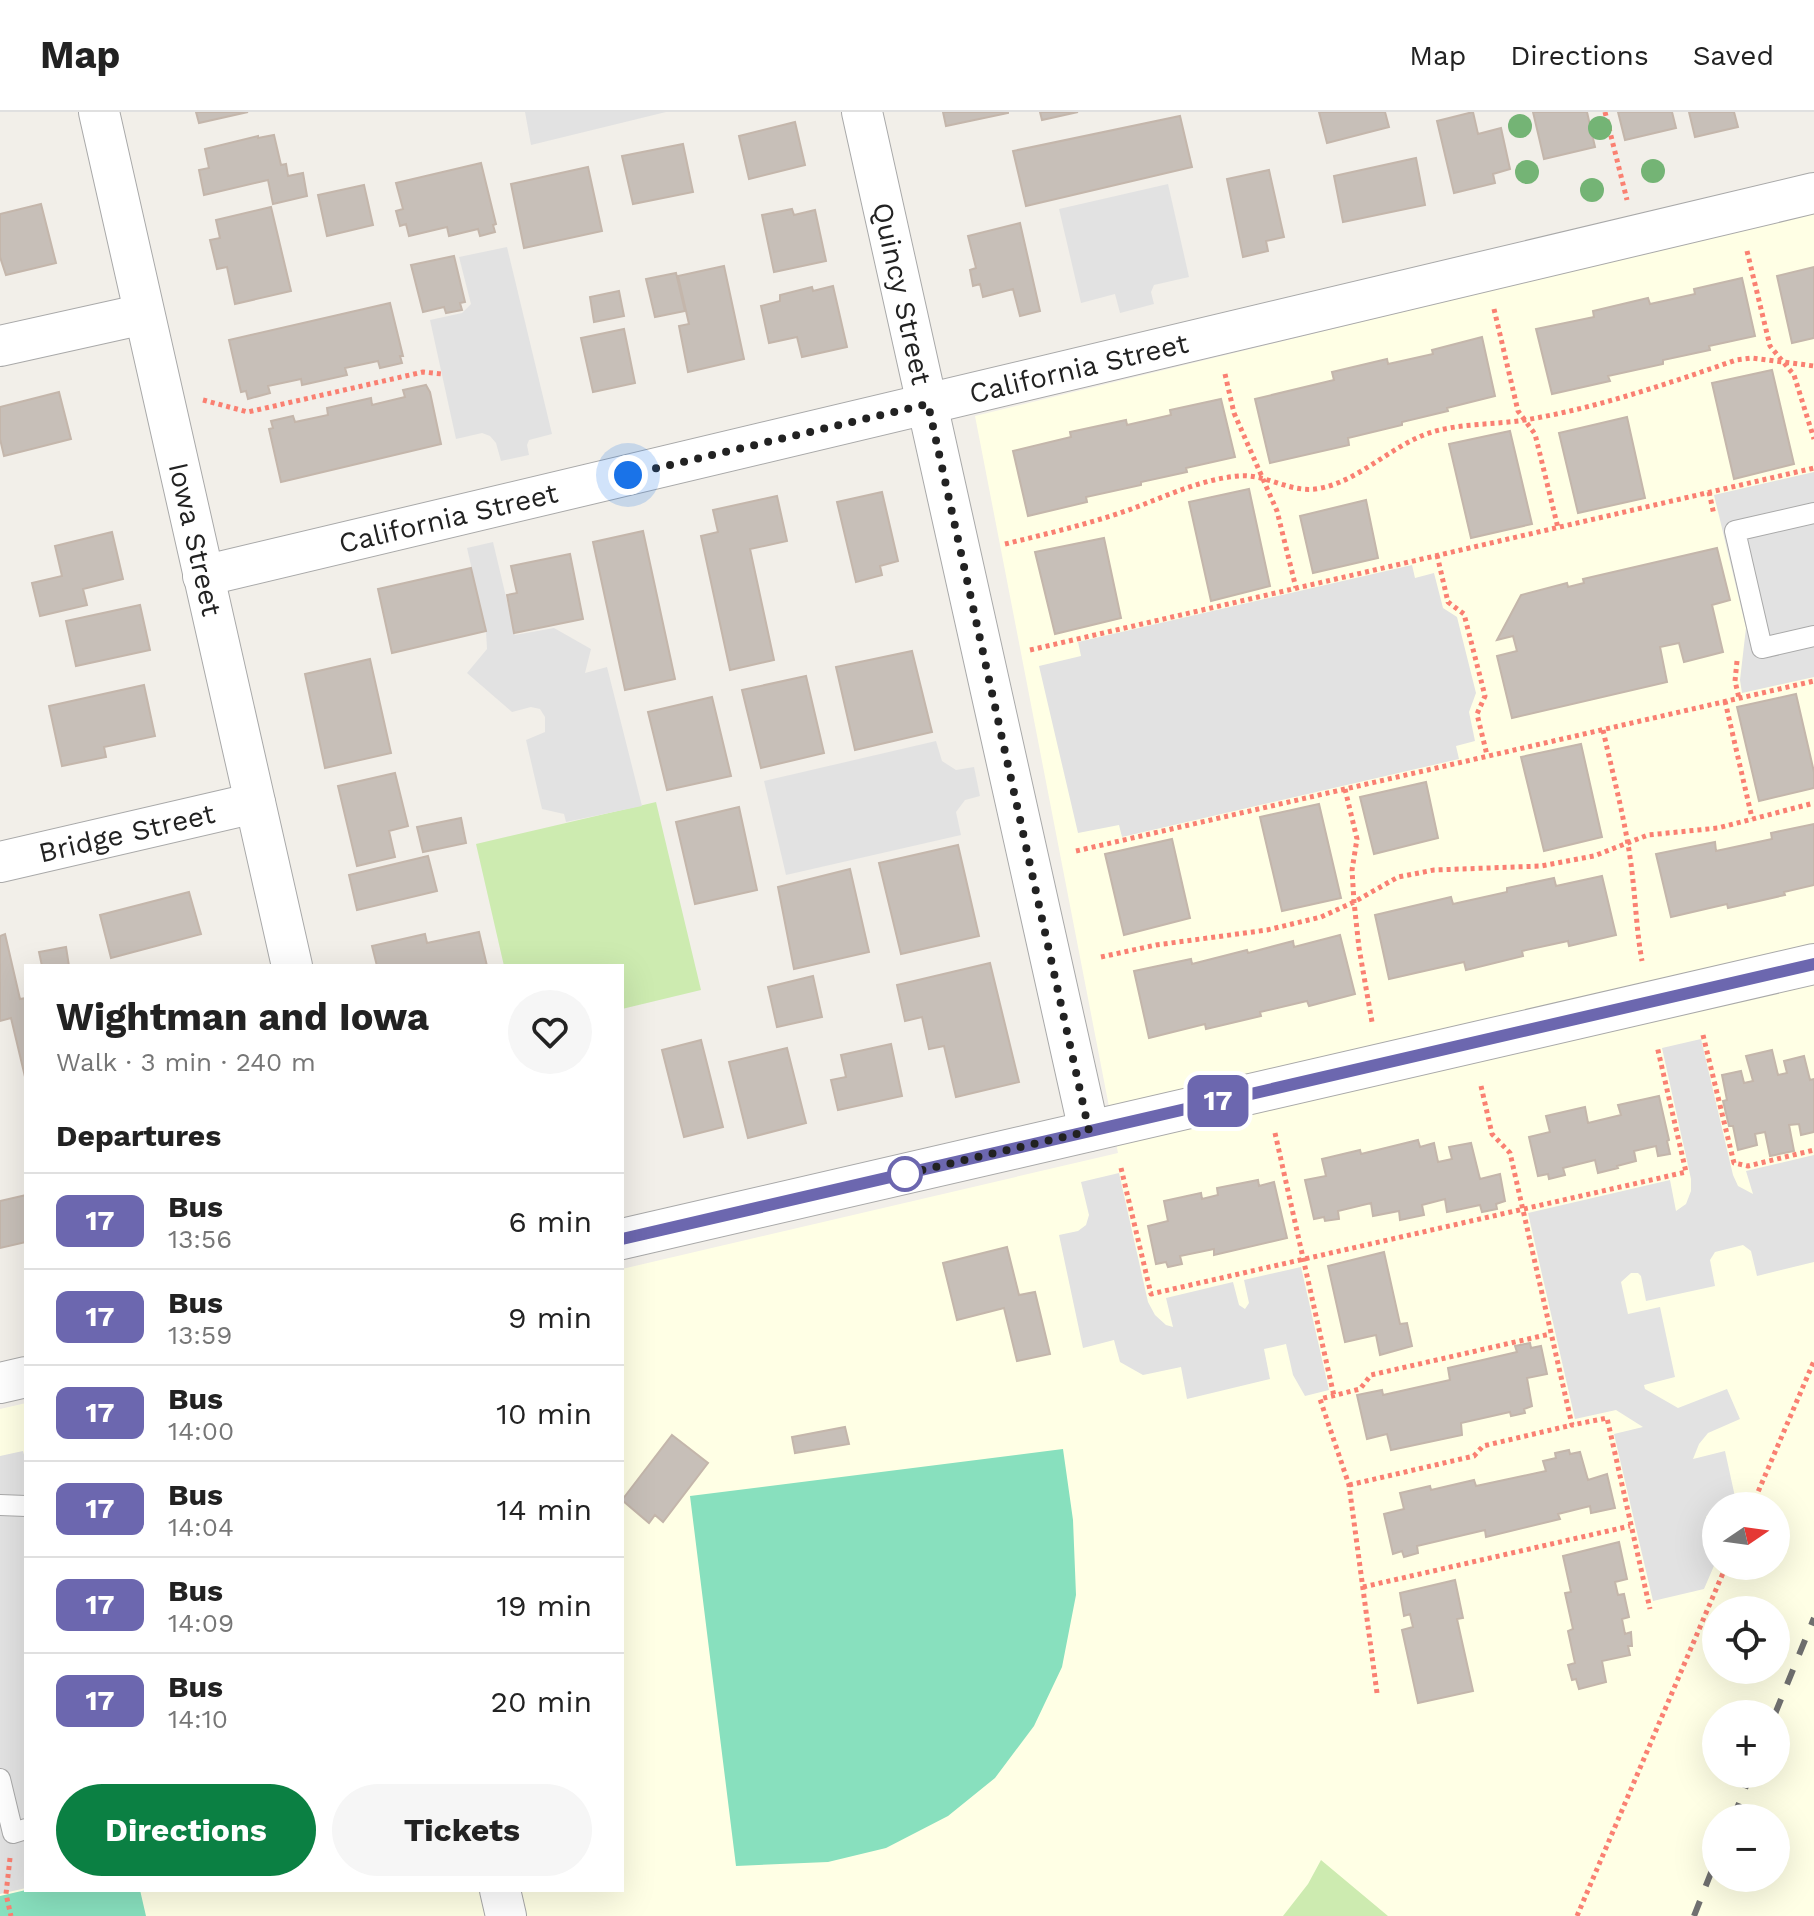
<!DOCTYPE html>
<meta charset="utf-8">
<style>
:root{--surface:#fff;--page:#f6f6f6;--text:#222;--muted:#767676;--line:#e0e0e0;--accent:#0b8043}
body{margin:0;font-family:"Work Sans",sans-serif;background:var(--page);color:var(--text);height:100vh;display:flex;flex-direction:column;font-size:30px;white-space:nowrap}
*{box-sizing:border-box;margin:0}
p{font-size:26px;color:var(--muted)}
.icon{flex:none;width:44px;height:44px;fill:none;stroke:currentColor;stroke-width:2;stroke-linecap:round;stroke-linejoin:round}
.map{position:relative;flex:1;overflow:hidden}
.details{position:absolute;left:24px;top:852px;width:600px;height:928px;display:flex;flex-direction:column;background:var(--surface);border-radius:0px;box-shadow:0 8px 32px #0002}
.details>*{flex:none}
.badge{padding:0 16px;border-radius:12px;font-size:28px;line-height:52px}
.needle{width:52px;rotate:77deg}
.fabs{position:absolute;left:1702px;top:1380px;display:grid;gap:16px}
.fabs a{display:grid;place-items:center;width:88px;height:88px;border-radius:50%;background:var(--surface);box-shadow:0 8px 32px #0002;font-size:40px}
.you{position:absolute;width:40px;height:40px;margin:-20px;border:6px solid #fff;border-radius:50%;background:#1a73e8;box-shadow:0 0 0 12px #1a73e833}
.map>.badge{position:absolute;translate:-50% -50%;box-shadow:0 0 0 4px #fff}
h2{padding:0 32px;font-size:30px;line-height:72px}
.round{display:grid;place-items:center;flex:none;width:84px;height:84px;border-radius:42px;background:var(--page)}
.summary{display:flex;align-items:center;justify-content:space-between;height:136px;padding:0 32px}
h1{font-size:38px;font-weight:700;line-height:60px}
.action{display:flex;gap:16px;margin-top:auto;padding:16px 32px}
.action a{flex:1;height:92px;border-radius:48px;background:var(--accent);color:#fff;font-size:32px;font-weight:700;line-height:92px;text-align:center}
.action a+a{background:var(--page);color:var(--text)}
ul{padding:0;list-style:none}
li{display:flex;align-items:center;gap:24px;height:96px;padding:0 32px;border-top:2px solid var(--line)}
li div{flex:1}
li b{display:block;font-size:30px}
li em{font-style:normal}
li .badge{min-width:88px;font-weight:700;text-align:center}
header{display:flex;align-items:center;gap:48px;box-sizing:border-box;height:112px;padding:0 40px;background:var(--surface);border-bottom:2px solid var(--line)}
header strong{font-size:38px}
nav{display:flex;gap:44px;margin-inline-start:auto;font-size:28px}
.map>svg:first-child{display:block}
.education{fill:#ffffe5;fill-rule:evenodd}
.grass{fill:#cdebb0}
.pitch{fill:#88e0be}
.parking{fill:#e2e2e2}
.building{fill:#c7bfb8;stroke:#c4b6ab;stroke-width:2}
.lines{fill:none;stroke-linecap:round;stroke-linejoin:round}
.lane-casing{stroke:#a9a9a9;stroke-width:22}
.street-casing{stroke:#a9a9a9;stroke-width:42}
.path{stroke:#fa8072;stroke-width:5;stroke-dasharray:4 4;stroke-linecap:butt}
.lane{stroke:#fff;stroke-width:20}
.street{stroke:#fff;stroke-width:40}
.rail{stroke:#707070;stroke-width:6;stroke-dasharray:16 16;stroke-linecap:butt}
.tree{fill:#74b475}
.line-casing{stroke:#fff;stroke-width:18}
.line{stroke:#6c67af;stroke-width:12}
.walk{stroke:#222;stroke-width:8;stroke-dasharray:0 14.4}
.stop-dot{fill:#fff;stroke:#6c67af;stroke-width:4}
.labels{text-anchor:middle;stroke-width:6;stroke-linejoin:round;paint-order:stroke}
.street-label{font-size:28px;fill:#222;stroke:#fff}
</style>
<header>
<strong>Map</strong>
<nav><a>Map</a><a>Directions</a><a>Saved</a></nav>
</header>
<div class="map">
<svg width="1814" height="1804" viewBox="0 0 1814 1804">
<rect width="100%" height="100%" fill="#f2efe9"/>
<path class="education" d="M1814,100V1804H0V1297L26,1291V1778H622V1157L1118,1041L975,304ZM1716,1394H1776V1454H1716ZM1716,1498H1776V1558H1716ZM1716,1602H1776V1662H1716ZM1716,1706H1776V1766H1716Z"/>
<path class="grass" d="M656,690L701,878L622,897V854H504L476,732Z
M1321,1748L1388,1804H1283L1308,1772Z"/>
<path class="pitch" d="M1063,1337L1073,1408L1076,1483L1062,1555L1034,1614L995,1666L948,1704L886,1736L828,1750L736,1754L690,1384Z
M26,1778H140L146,1804H0V1784Z"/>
<path class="parking" d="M525,0H666L531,33Z
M1168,72L1189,165L1154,173L1151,180L1154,192L1120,201L1115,182L1081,191L1059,97Z
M507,135L552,322L529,328L527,333L529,343L501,349L496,331L490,324L482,321L456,327L430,208L462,201L471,192L459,145Z
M1814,360V565L1742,581L1740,568L1746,516L1714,383Z
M493,430L515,523L554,516L591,537L585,561L607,555L642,694L566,710L564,702L542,697L526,628L545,620V605L540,597L531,595L512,600L467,561L487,537L486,519L467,436Z
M1412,453L1415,466L1434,461L1443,496L1457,505L1476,581L1469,600L1475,629L1456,634L1459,647L1122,725L1119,713L1078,721L1039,554L1081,544L1078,530Z
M936,629L942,649L956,658L974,655L980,684L965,688L956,700L961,723L786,763L764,669Z
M1701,927L1733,1063L1738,1074L1753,1082L1746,1059L1814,1043V1150L1757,1164L1751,1139L1743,1133L1715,1140L1710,1148L1715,1174L1646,1189L1641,1164L1638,1161H1631L1621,1170L1628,1202L1660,1195L1675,1265L1644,1273L1645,1277L1678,1296L1727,1277L1740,1307L1708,1321L1699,1332L1693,1347L1725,1339L1737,1394H1716V1402L1706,1404L1716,1449L1704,1477L1653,1489L1614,1322L1643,1315L1616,1298L1575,1307L1528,1101L1670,1068L1676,1099L1686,1092L1691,1079V1067L1662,936Z
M1119,1061L1148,1190L1155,1203L1166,1213L1173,1215L1166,1186L1233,1170L1239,1193L1245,1197L1249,1191L1244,1168L1301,1155L1329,1278L1305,1284L1293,1263L1286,1232L1264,1237L1270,1267L1187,1287L1181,1255L1143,1263L1120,1250L1114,1228L1083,1236L1059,1123L1078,1119L1086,1113L1089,1103L1081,1070Z
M23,1339L26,1350V1776L0,1782V1344Z"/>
<path class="building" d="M196,0H248L199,11Z
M943,0H1008V1L946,14Z
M1040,0H1078L1042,8Z
M1319,0H1385L1389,15L1327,31Z
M1473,0L1478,22L1501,16L1510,57L1493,62L1495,71L1454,81L1437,9Z
M1533,0H1587L1595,35L1544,47Z
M1618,0H1672L1676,16L1625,28Z
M1689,0H1734L1738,15L1695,25Z
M1180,4L1192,55L1026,94L1013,39Z
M795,10L805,53L749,67L739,24Z
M274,23L281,53L286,52L288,64L303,61L307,84L273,92L268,68L204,83L199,58L209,56L205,37L258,24V26Z
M683,32L693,80L633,92L622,44Z
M1416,46L1425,93L1343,110L1334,64Z
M481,51L496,112L493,113L495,120L480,124L478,117L449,124L447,115L409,124L406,112L400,114L396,99L403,97L396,71Z
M588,55L602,119L524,136L511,72Z
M1269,58L1284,125L1266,129L1268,139L1243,145L1227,67Z
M364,73L373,113L327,124L318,83Z
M41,92L56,151L6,163L0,145V102Z
M271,95L291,179L235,192L227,155L217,157L210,128L220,126L216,108Z
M792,97L794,103L815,98L826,149L774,160L762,103Z
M1020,111L1040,199L1020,204L1013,177L983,185L980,172L973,174L970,158L976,156L968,124Z
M454,144L465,190L460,191L462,198L446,201L444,195L423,200L411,153Z
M724,154L744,247L688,260L679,214L689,212L678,164Z
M1814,155V226L1792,231L1777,164Z
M676,161L685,199L655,205L646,167Z
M1742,166L1755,224L1709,234L1710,238L1663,248V252L1608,264L1610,269L1552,282L1536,217L1594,205L1593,199L1648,186L1650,192L1695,182L1694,177Z
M833,174L847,235L802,245L797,225L769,231L761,194L780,189V183L812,175L813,179Z
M619,179L624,204L594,210L590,185Z
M390,191L403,244H400L402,251L380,256L378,249L345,256L347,263L302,273L301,267L268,274L270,281L248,287L246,279L241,280L229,228Z
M624,217L635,271L593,280L581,226Z
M1482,225L1495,284L1447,296L1448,299L1402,310V313L1348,326L1349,333L1270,351L1255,287L1334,268L1332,260L1387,247L1388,252L1433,242L1432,238Z
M1772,258L1794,352L1734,367L1712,271Z
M426,273L430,280L441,332L281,370L269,317L273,316L271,309L293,304L295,310L328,303L327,296L371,286L372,293L405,285L403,278Z
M59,280L71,327L4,344L0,327V295Z
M1221,287L1235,345L1186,356L1187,360L1141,370V373L1086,385L1087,390L1028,404L1013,339L1071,325L1070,320L1126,308L1127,313L1171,303L1170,298Z
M1627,305L1645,386L1578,401L1559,321Z
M1510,319L1532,412L1471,426L1449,332Z
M1249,377L1270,474L1211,489L1189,390Z
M882,380L898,449L880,454L882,463L856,470L837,390Z
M777,384L787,429L750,437L774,548L730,558L701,424L718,420L713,398Z
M1366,388L1378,446L1313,461L1300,404Z
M643,419L675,567L625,578L593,430Z
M112,420L123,467L83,477L87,493L40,504L32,471L62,464L55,434Z
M1104,426L1121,506L1055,522L1035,440Z
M1717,436L1730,488L1712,493L1723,540L1684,550L1679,531L1660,535L1667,570L1512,606L1497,544L1517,539L1513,524L1497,528L1521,483L1567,471L1568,475L1584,471L1583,467Z
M570,442L583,507L514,521L507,483L517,481L511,454Z
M471,456L486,519L392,541L378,477Z
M140,493L150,538L76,554L66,509Z
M912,539L932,620L855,638L836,555Z
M370,547L391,641L325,656L305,562Z
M806,564L824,641L761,656L742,578Z
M144,573L155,624L104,635L106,645L62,654L49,594Z
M1796,582L1814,660V676L1759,689L1737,595Z
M712,585L731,664L667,678L648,600Z
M1581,632L1602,725L1544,739L1521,645Z
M395,661L408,714L389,719L395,745L357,754L338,674Z
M1426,670L1438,726L1374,742L1360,685Z
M1319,692L1341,786L1282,799L1260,705Z
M739,695L757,778L695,792L676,710Z
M461,706L466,731L423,740L417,715Z
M1814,712V773L1784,780L1785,783L1728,796L1727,792L1671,805L1656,742L1715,730L1716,739L1772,727L1771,721Z
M1172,727L1190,806L1124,823L1105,742Z
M958,733L979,824L901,842L879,751Z
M428,744L437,779L357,798L349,763Z
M850,757L869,840L794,857L778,775Z
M1602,764L1616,823L1569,834L1568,829L1522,839L1523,844L1466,858L1464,850L1389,867L1375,803L1451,785L1453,792L1507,780V776L1554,766L1556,774Z
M189,780L201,822L111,846L100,803Z
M479,820L487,854H377L372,834L425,822L427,831Z
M5,822L20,887L26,886V969L11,906L0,909V824Z
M1340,823L1355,882L1309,894L1307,889L1260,900L1261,904L1206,917L1205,912L1149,926L1134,859L1191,847L1192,852L1247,838L1248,841L1293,829L1294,835Z
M66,835L69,854H42L39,840Z
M990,851L1019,970L956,985L944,934L929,937L922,905L905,909L897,873Z
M813,864L822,905L777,915L768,875Z
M701,928L723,1015L684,1025L662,938Z
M891,932L902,984L838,998L831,968L846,965L841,943Z
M787,936L806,1011L748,1026L729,950Z
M1772,938L1778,963L1787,961L1784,949L1804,944L1810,968L1814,967V1020L1801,1023L1799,1012L1789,1013L1794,1039L1770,1044L1765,1020L1755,1022L1757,1033L1738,1038L1733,1014H1729L1723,989L1727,988L1722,963L1741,959L1744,971L1753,969L1746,944Z
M1659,984L1669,1028L1667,1029L1670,1042L1658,1044L1656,1034L1634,1039L1636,1049L1617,1054L1618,1056L1598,1061L1595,1048L1563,1056L1565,1063L1549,1067L1548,1062L1538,1064L1529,1025L1550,1020L1546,1004L1585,995L1588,1011L1621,1003L1618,993Z
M1418,1028L1420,1035L1434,1031L1438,1050L1452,1047L1449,1035L1471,1031L1480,1067L1500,1062L1505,1089L1496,1092L1497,1097L1482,1100L1480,1093L1447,1100L1445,1087L1422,1093L1424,1103L1400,1108L1399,1099L1373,1104L1371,1091L1338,1099L1339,1107L1325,1109L1324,1105L1314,1107L1305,1068L1326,1064L1322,1047L1360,1038L1361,1042Z
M1258,1068L1259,1074L1274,1070L1287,1126L1214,1143V1137L1180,1144L1182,1152L1168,1155L1166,1150L1156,1152L1148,1114L1168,1109L1164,1089L1201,1081L1202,1087L1218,1083L1217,1076Z
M26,1083V1130L0,1136V1089Z
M1007,1135L1019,1183L1035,1180L1050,1242L1017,1249L1004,1196L957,1208L943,1151Z
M1384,1140L1400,1212L1407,1211L1412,1234L1380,1243L1376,1223L1345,1230L1328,1154Z
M1530,1231L1531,1236L1541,1234L1547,1262L1527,1266L1532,1294L1524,1297L1525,1301L1511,1304L1510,1300L1461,1311L1462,1323L1391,1338L1387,1322L1367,1327L1357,1283L1382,1278L1383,1283L1450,1268L1448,1256L1517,1240L1515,1234Z
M845,1315L849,1332L795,1341L792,1325Z
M672,1323L708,1351L663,1410L655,1403L649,1411L622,1388Z
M1569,1338L1570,1342L1580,1340L1588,1368L1607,1362L1615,1396L1591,1401L1590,1394L1558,1402L1560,1407L1486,1425L1485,1418L1417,1434L1418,1441L1404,1445L1402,1439L1393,1442L1384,1402L1404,1397L1400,1381L1430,1374L1431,1378L1474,1368L1476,1374L1546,1359L1543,1349L1556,1346L1555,1341Z
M1619,1430L1627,1467L1615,1470L1618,1483L1624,1482L1629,1505L1622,1507L1625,1522L1631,1520L1632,1534H1628L1630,1543L1602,1549L1606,1570L1579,1577L1576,1567L1572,1568L1568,1553L1575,1551L1568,1519L1573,1517L1565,1481L1571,1480L1563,1444Z
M1455,1468L1463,1506L1457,1507L1473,1579L1418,1591L1402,1518L1413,1515L1410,1502L1404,1504L1400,1481Z"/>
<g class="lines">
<g class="lane-casing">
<path id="lane" d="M1814,401L1735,419L1762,536L1814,524
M0,1393L26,1394
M0,1667L13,1721L26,1717"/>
</g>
<g class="street-casing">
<g id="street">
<path id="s1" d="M99,0L292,854"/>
<path id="s2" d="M862,0L1089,1019"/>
<path d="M0,234L144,202"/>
<path id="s3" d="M203,464L1814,81"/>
<path id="s4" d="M0,750L255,691"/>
<path d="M622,1127L1814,852"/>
<path d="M0,1271L26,1265"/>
<path d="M500,1778L506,1804"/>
</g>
</g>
<path class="path" d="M1605,0L1627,88
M1747,139L1770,234L1794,263L1814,327
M1494,197L1518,299L1535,322L1558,416
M1225,262L1234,301L1277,399L1296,476
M203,288L248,300L423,260L442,262
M1709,380L1714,403
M1005,432C1042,423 1080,414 1117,402C1157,389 1195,368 1238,364C1267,361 1291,383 1321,376C1360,368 1391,334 1429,321C1460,311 1493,313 1525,308C1597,296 1667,272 1736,248L1752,246L1814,254
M1437,443L1448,490L1464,502L1485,584L1477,602L1487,643
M1030,538L1814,356
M1737,549L1735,569L1739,586
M1725,589L1752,706
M1603,618C1614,668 1628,718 1633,769C1636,796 1637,822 1642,849
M1345,677L1357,727L1352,758L1354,790L1359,836L1372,910
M1076,739L1814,569
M1101,845L1156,833L1267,818L1321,805L1354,790L1398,765L1434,758L1541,754L1594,744L1648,723L1718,716L1814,691
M1703,923L1734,1051L1748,1054L1814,1038
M1481,974L1492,1022L1510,1041L1572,1313L1607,1306L1650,1497
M1275,1021L1334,1284
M1121,1056L1151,1182L1686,1060L1657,934
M1349,1373L1474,1344L1483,1334L1572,1313
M1752,1394L1814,1249
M1363,1475L1630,1414
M1377,1581L1349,1373L1320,1287L1360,1277L1371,1263L1550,1222
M10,1746L6,1782L11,1804
M1577,1804L1726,1454"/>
<use href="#lane" class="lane"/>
<use href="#street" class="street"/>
<path class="rail" d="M1775,1602L1814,1506
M1733,1706L1751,1662
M1694,1804L1716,1748"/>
</g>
<g class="tree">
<circle cx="1520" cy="14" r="12"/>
<circle cx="1600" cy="16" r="12"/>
<circle cx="1653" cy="59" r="12"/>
<circle cx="1527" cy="60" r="12"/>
<circle cx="1592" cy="78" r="12"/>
</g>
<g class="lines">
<g class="line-casing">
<path id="line" d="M622,1127L1814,852"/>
</g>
<use href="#line" class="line"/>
<path class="walk" d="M628,363L928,292L1089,1019L905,1062"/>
</g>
<circle class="stop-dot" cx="905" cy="1062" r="16"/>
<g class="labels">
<g class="street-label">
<text dy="10" stroke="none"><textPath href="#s2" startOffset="186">Quincy Street</textPath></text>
<text dy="10" stroke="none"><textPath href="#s3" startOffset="900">California Street</textPath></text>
<text dy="10" stroke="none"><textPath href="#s3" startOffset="252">California Street</textPath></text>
<text dy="10" stroke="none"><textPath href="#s1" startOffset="438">Iowa Street</textPath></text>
<text dy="10" stroke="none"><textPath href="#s4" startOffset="130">Bridge Street</textPath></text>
</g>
</g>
</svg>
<div class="fabs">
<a><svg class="needle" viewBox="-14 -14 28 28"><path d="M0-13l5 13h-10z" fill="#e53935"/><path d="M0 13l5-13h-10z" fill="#767676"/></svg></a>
<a><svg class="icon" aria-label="locate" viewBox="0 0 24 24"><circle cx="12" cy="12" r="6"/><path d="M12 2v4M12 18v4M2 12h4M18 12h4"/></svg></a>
<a>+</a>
<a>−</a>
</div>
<div class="you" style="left:628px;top:363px"></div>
<b class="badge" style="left:1218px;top:989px;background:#6c67af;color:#fff">17</b>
<section class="details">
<div class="summary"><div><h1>Wightman and Iowa</h1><p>Walk · 3 min · 240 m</p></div><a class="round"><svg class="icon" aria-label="heart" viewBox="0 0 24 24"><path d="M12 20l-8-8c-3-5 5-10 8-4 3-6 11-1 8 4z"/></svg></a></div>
<h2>Departures</h2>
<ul>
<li><span class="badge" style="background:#6c67af;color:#fff">17</span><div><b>Bus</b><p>13:56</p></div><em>6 min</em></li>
<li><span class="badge" style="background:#6c67af;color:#fff">17</span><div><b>Bus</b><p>13:59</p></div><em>9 min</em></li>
<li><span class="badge" style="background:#6c67af;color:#fff">17</span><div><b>Bus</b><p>14:00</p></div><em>10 min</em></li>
<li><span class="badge" style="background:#6c67af;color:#fff">17</span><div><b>Bus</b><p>14:04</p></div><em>14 min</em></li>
<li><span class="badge" style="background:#6c67af;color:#fff">17</span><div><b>Bus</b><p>14:09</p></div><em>19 min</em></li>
<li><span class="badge" style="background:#6c67af;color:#fff">17</span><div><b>Bus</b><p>14:10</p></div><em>20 min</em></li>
</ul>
<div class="action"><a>Directions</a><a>Tickets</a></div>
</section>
</div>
